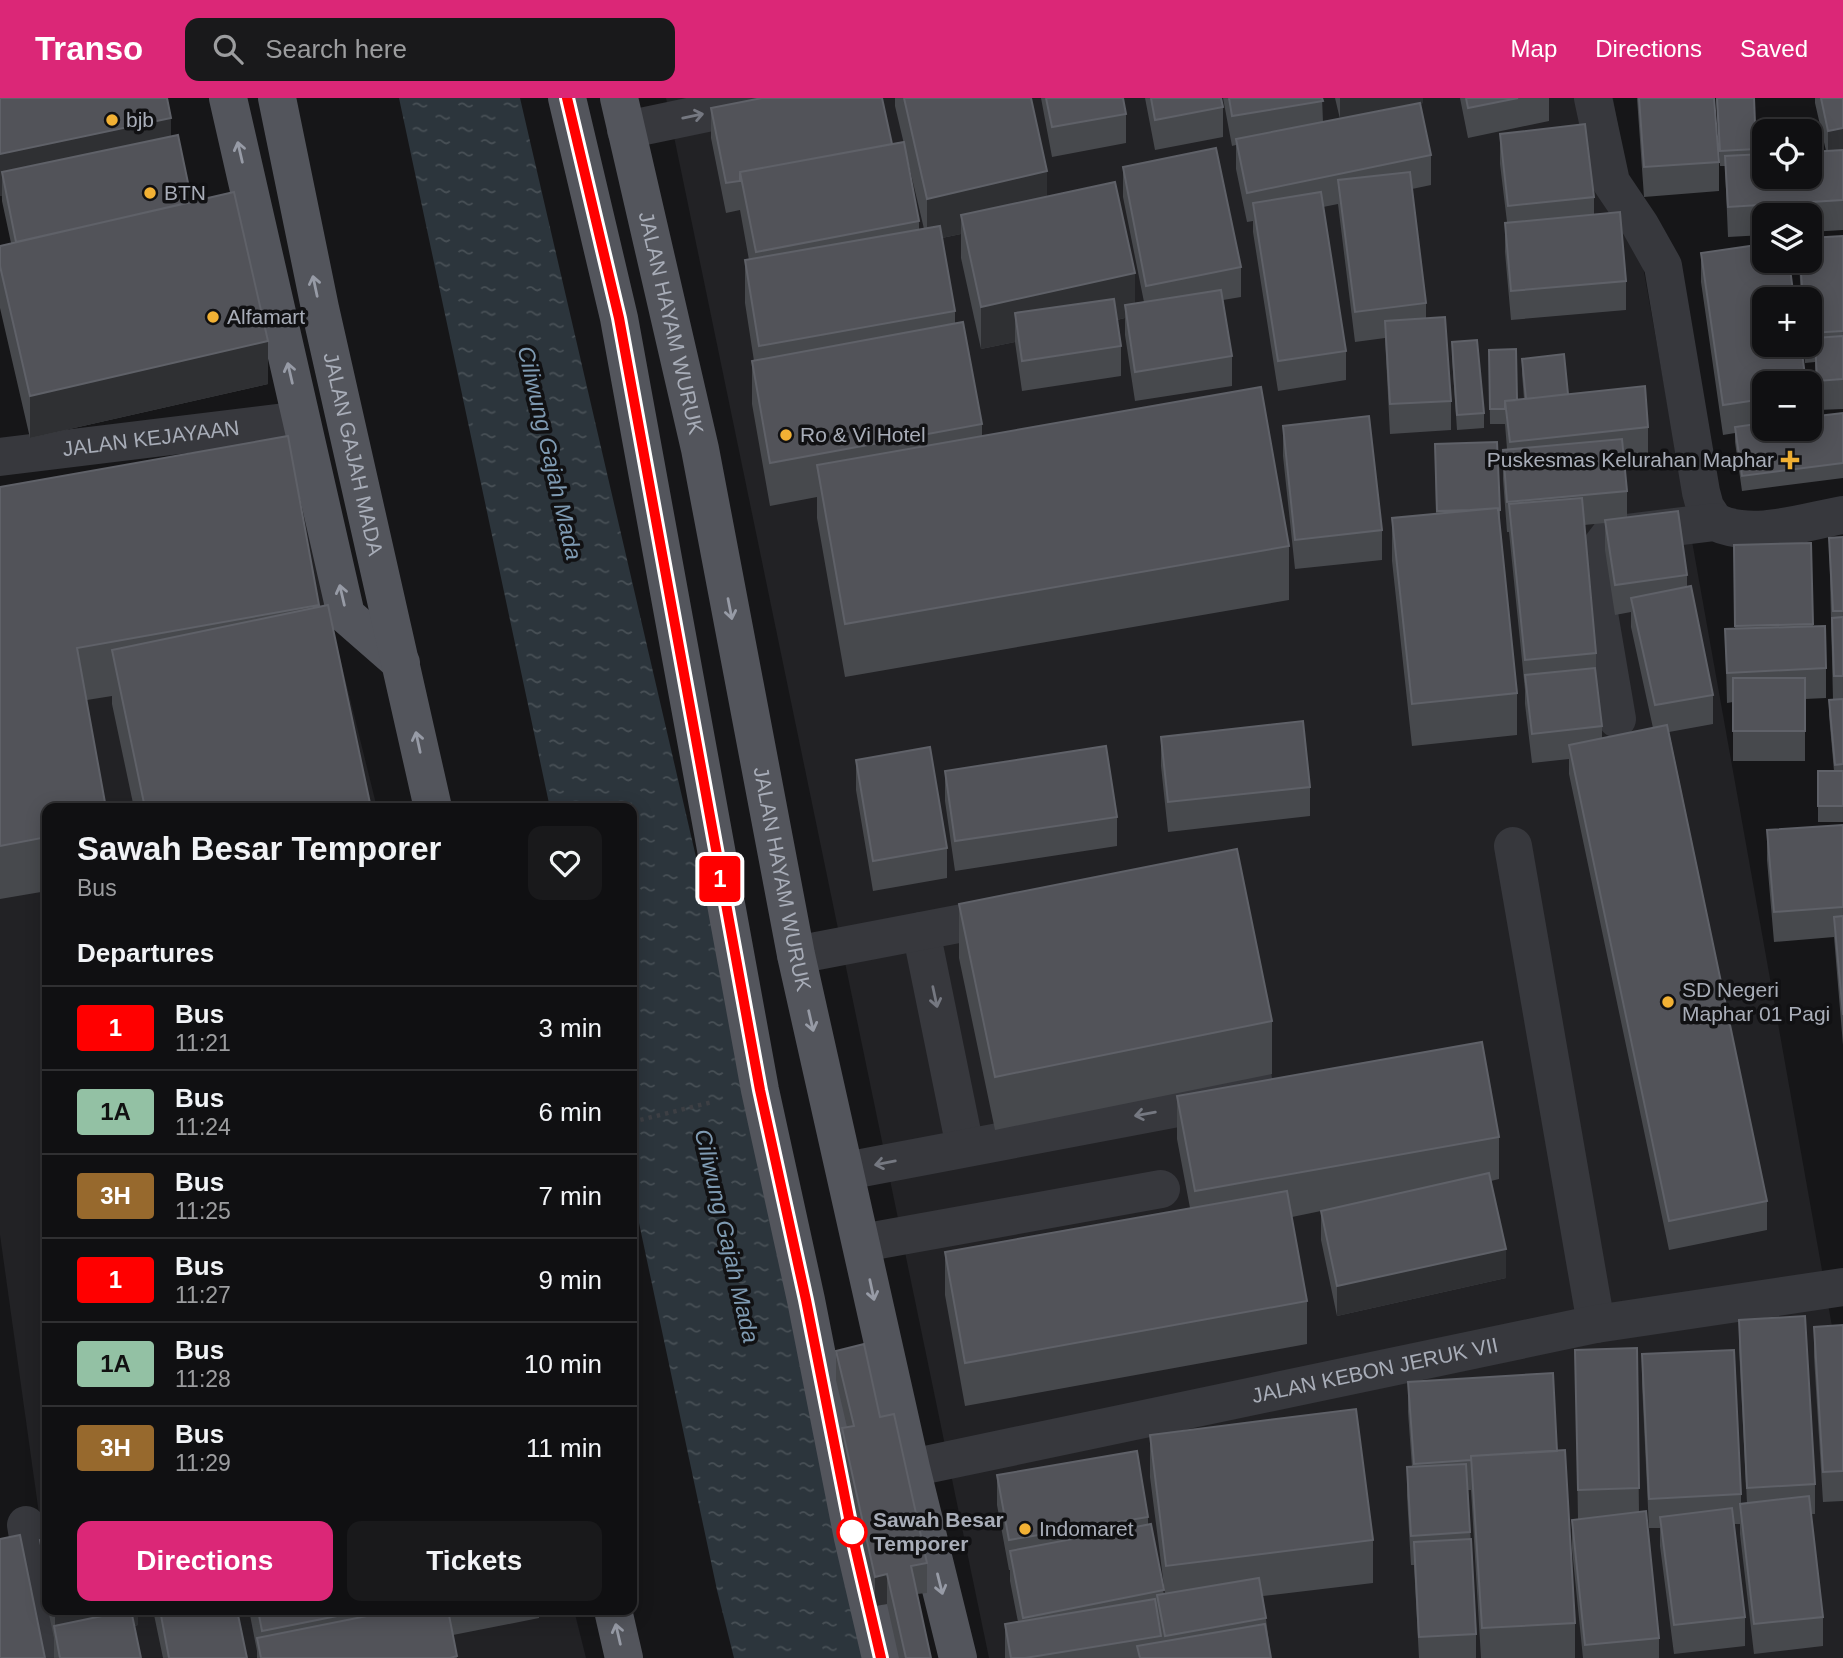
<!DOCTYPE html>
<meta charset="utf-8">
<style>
:root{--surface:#101012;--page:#19191b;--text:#f1f3f6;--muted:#9c9d9f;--line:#303032;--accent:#db2777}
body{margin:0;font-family:Arial,sans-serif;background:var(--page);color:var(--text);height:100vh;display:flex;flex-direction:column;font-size:26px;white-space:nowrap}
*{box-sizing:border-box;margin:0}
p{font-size:23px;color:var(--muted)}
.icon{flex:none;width:38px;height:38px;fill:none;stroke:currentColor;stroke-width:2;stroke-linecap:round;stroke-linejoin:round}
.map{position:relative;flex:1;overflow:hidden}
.sheet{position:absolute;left:42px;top:705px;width:595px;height:812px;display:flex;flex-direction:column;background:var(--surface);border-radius:14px;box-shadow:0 4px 18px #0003,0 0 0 2px var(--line)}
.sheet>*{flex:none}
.badge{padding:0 14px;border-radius:5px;font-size:24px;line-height:46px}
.controls{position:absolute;left:1752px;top:21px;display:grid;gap:14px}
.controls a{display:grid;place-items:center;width:70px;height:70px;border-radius:14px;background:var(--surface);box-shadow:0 4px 18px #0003,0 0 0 2px var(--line);font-size:35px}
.map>.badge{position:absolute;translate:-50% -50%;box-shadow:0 0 0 4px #fff}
h2{padding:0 35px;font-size:26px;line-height:63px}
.round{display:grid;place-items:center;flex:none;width:74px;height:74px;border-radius:14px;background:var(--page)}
.summary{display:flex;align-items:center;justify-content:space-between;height:119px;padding:0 35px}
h1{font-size:33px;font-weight:700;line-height:52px}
.button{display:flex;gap:14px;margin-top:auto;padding:14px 35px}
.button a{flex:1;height:80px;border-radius:14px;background:var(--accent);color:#fff;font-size:28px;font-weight:700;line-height:80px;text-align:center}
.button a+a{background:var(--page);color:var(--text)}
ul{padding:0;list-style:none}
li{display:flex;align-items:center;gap:21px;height:84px;padding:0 35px;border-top:2px solid var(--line)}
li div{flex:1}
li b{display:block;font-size:26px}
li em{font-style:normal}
li .badge{min-width:77px;font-weight:700;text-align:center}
header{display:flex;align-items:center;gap:42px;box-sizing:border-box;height:98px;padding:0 35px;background:var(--accent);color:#fff}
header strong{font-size:33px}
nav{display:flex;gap:38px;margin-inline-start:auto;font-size:24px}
.search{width:490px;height:63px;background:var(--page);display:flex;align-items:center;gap:18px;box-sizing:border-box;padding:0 24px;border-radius:14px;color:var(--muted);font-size:26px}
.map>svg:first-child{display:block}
.built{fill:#222225}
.water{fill:url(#water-ripples)}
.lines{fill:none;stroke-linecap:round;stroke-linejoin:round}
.path{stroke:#3d3f44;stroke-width:4.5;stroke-dasharray:3.5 5;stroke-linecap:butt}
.minor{stroke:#37383d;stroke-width:38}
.major{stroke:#53555c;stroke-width:38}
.wall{fill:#47494d;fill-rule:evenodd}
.shaded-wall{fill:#2f3033}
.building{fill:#525359;stroke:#5f6168;stroke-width:2}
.oneway{stroke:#757881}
.oneway2{stroke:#979ba6}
.line-casing{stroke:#fff;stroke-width:16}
.line{stroke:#f00;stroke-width:10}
.poi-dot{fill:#f2b134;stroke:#111113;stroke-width:2.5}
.stop-dot{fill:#fff;stroke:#f00;stroke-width:3.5}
.labels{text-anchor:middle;stroke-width:7;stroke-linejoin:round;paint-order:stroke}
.poi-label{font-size:21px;fill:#a8adb8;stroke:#111113;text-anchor:start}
.street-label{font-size:21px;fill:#a8adb8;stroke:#111113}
.stop-label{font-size:21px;font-weight:bold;fill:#a8adb8;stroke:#111113;text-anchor:start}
.water-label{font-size:23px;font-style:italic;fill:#7f9bb3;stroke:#111113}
</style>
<header>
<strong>Transo</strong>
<div class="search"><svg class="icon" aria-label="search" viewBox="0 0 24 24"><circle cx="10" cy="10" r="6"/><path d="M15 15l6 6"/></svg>Search here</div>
<nav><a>Map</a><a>Directions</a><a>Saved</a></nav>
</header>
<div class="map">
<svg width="1843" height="1560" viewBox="0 0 1843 1560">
<defs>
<pattern id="water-ripples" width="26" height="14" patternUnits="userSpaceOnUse" patternTransform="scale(1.75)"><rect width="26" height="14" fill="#2c353c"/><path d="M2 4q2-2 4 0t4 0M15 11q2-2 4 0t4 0" fill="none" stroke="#485056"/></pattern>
</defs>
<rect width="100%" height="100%" fill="#161618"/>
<path class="built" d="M666,0H1613L1843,1290V1560H989Z
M294,373L377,710H47V1473L0,1137V426Z
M53,1512H574L586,1560H0V1534Z"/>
<path class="water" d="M399,0H520L750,992L873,1560H734L717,1492L632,1092V710H550Z"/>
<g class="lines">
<path class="path" d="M632,1024L712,1004"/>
<g class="minor">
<path d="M1593,0L1611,84L1640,127L1663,168L1701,394L1705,409L1715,424"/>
<path d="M626,32L779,0"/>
<path id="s1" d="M0,359L301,322"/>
<path d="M1617,621L1590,463L1610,437L1715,424C1753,442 1803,424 1843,417"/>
<path d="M1513,748L1596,1226"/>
<path d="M921,833L965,1049"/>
<path d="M796,857L1010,816"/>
<path d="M846,1073L1230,1000L1251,986L1253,981"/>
<path d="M862,1145L1161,1091"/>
<path id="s2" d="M911,1370L1596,1226L1843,1189"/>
<path d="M26,1427L48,1560"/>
</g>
<g class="major">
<path d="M228,0L346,517L401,565"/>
<path id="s3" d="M277,0L320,210L433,710"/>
<path d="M567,0L619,220L760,992L806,1202L853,1440L881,1560"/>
<path id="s4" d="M619,0L700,351L796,857L911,1370L958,1560"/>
<path d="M613,1512L624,1560"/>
</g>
</g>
<path class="wall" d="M0,0L171,39L192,104L268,286L30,340L0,210V148L11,145L2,103Z
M895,0H1031L1047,99L1135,205L1144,204L1123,99V69L1241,169V199L1223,202L1232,258V288L1135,303L1125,237V220L1117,222L1121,248V278L1022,293L1015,244L981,251L961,160V136L942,140L955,213V226L982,326V338L1289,448V502L845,579L817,420V399L770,408L752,306V263H754L745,205V162H749L740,112L726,115L711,40V10L892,46L919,123V132L924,131L895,8Z
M1041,0H1123L1126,16V45L1052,59Z
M1145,0H1221L1223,9V39L1155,52Z
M1223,0H1322L1323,24L1340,21L1335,0H1423V5L1420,6L1431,57V87L1412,91L1426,205V220L1451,303V332L1390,336L1385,240L1355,244L1338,106L1323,109L1346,253V282L1278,293L1253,134V123L1247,124L1236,71V47L1232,48Z
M1460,0H1549V23L1468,40Z
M1637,0H1714L1719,64V93L1644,99Z
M1716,0H1754L1756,57L1826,53L1815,5V0H1843V132L1810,134V117H1764V137L1728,139L1725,68H1720Z
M1500,36L1594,99V116L1626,183V212L1511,222L1505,154V125L1507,124L1500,66Z
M1843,138V311L1817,312L1815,264L1805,265L1803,247H1810V201H1801L1799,163H1810Z
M1701,155L1764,285V331L1843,315V380L1742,393L1735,344V335L1723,337L1701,184Z
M1452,244L1484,315V330L1457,332L1452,260Z
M1489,252L1517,302L1524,301L1522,276V261L1568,296L1648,329V359L1624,361L1627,393V420L1687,477V489L1713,597V626L1669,634L1767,1103V1132L1669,1152L1569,676V661L1532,665L1525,606V592L1509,434H1507L1503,381V352L1507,351L1505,326H1490ZM1605,425V452L1615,517L1631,514V529L1653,630L1602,640V628L1596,578V555L1584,427Z
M1283,328L1382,432V462L1295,471L1283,358Z
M288,338L319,509L371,710H134L112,606V598L87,602L47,710V793L0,801V389Z
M1435,346L1500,412V427L1517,595V637L1412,648L1392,463V420L1436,416Z
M1843,439V724H1818V673H1834L1829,617V602H1833L1829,440Z
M1811,445L1813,528L1826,570V600L1805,601V663H1733V604L1727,605L1725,531H1735L1734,447Z
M1161,639L1310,689V718L1168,734L1161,668Z
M856,662L947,750V780L873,793L856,692Z
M945,673L1117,719V748L955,773L945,703Z
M1843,727V947L1834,839L1774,844L1767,762V732Z
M959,806L1272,923V976L995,1032L959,860Z
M1177,998L1499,1039V1081L1491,1083L1506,1180L1337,1218L1321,1142V1113L1292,1119L1307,1203V1246L965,1308L945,1197V1154L1190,1110L1177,1041Z
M1739,1222L1815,1386V1416H1811L1823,1519V1548L1754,1556L1740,1436V1426H1734L1745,1519V1548L1674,1556L1660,1448V1430H1649L1642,1286V1256L1741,1396V1406L1747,1405L1739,1251Z
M1843,1227V1403L1823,1404L1814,1259V1229Z
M1637,1250L1639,1414L1659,1540V1560H1583L1572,1451V1422L1578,1421L1575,1252Z
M836,1253L880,1319L927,1465V1495L917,1496L931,1560H899L887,1506L875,1508L842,1359V1330L847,1329L836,1282Z
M1408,1284L1557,1353L1575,1525V1560H1481L1471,1392H1468L1476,1536V1560H1419L1414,1467H1411L1407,1398V1369H1412L1408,1314Z
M1150,1337L1373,1442V1485L1263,1498L1271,1560H1005V1526L1018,1524L1010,1483V1472H1009L997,1407V1377L1148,1419V1427L1164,1496H1165L1150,1379Z
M47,1441V1508L40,1472V1442Z
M48,1512H138V1527L134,1528L141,1560H54V1540Z
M153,1512H237L247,1560H163Z
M249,1512H539V1520L453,1537L457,1560H257V1553Z"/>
<path class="shaded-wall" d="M1340,0H1423V5L1340,22Z
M171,20V62L2,74V98H0V56Z
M1843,30V59L1828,62V33Z
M1047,73V116L961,117V136L927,143V101Z
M1135,175V218L1125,207V220L1019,243L1015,215V244L981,251V209Z
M268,243V286L30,340V298Z
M1506,1151V1180L1337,1218V1188Z
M887,1476V1506L875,1508V1479Z
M69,1512H138V1527L57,1544L55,1532V1515Z"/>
<path class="building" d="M0,0H167L171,20L0,56Z
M762,0H882L892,46L740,74V83L726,85L711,10Z
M904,0H1031L1047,73L927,101Z
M1046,0H1123L1126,16L1052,29Z
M1151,0H1221L1223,9L1155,22Z
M1229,0H1322L1323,3L1232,18Z
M1466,0H1518L1468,10Z
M1639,0H1714L1719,64L1644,69Z
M1717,0H1754L1756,51L1720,53Z
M1821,0H1843V30L1828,33Z
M1420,5L1431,57L1247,95L1236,41Z
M1585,26L1594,99L1508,108L1500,36Z
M178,37L192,104L16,144L2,74Z
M904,44L919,123L756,154L740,74Z
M1216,50L1241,169L1146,188L1123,69Z
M1843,52V102L1728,109L1725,58L1764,56V79H1810V54Z
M1410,74L1426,205L1355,214L1338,82Z
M1115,84L1135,175L981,209L961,117Z
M234,94L268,243L30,298L0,168V148Z
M1321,94L1346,253L1278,263L1253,105Z
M1620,114L1626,183L1511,193L1505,125Z
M940,128L955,213L759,248L745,162Z
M1843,138V233L1810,235V201H1803L1800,163H1810V140Z
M1764,146V163H1789L1794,201H1764V247H1801L1806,285H1764V301L1723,307L1701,155Z
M1221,192L1232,258L1135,274L1125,207Z
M1114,201L1121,248L1022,263L1015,215Z
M1445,219L1451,303L1390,306L1385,223Z
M963,224L982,326L770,365L752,263Z
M1843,238V281L1817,283L1815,240Z
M1477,242L1484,315L1457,317L1452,244Z
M1516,251L1517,302L1505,303V311H1490L1489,252Z
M1564,256L1568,296L1526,301L1522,261Z
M1645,288L1648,329L1510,344L1505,303Z
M1261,289L1289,448L845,526L817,367Z
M1843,315V365L1742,378L1735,329L1764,325V331H1810V319Z
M1369,318L1382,432L1295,442L1283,328Z
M288,338L319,507L77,550L106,710H47V739L0,748V389Z
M1622,341L1627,393L1507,404L1503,352Z
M1497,344L1500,412H1498V410L1470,412L1437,413L1435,346Z
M1582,400L1596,555L1525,562L1509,406Z
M1498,410L1517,595L1412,606L1392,420Z
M1678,413L1687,477L1615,487L1605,422Z
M1843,439V513H1833L1829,440Z
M1811,445L1813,526L1735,528L1734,447Z
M1691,488L1713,597L1655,607L1631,500Z
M328,507L371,710H145L112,552Z
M1843,519V578H1834L1832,520Z
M1825,528L1826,570L1727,575L1725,531Z
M1595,570L1602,628L1532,636L1525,577Z
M1733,580H1805V633H1733Z
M1843,601V666L1835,667L1829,602Z
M1303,623L1310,689L1168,704L1161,639Z
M1667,627L1767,1103L1669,1123L1569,647Z
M1106,648L1117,719L955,743L945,673Z
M930,649L947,750L873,763L856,662Z
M1818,673H1843V708H1818Z
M1843,727V809L1774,814L1767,732Z
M1237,751L1272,923L995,979L959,806Z
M1843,818V917L1834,819Z
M1482,944L1499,1039L1195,1093L1177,998Z
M1489,1075L1506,1151L1337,1188L1321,1113Z
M1287,1093L1307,1203L965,1265L945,1154Z
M1805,1218L1815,1386L1747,1390L1739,1222Z
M1843,1227V1373L1823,1374L1814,1229Z
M864,1246L880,1319L894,1316L927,1465L911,1468L931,1560H906L887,1476L875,1479L842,1330L854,1328L836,1253Z
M1637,1250L1639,1390L1578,1392L1575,1252Z
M1734,1252L1741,1396L1649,1401L1642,1256Z
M1553,1275L1557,1353L1471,1358V1362L1414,1366L1408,1284Z
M1356,1311L1373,1442L1166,1468L1150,1337Z
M1565,1352L1575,1525L1482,1530L1471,1358Z
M1137,1353L1148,1419L1009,1442L997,1377Z
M1466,1366L1470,1434L1411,1438L1407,1369Z
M1809,1398L1823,1519L1754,1526L1740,1406Z
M1732,1410L1745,1519L1674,1527L1660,1419Z
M1646,1413L1659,1540L1585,1547L1572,1422Z
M1151,1426L1164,1492L1023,1520L1010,1453Z
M20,1437L45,1560H0V1441Z
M47,1441V1478L40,1442Z
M1471,1441L1476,1536L1419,1539L1414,1444Z
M1259,1480L1266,1520L1165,1538L1157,1497Z
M1155,1501L1161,1538L1025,1560H1011L1005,1526Z
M54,1512H69L55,1515Z
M131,1512L141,1560H60L54,1528Z
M160,1512H237L247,1560H169Z
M258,1512H367L262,1533Z
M397,1512H448L457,1558L450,1560H261L257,1540Z
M1265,1526L1271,1560H1140L1137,1548Z"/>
<defs><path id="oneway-shaft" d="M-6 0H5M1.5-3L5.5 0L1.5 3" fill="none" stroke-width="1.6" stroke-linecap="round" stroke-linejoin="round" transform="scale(1.75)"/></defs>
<g class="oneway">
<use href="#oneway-shaft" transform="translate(693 18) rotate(-12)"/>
<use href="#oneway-shaft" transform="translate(935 899) rotate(78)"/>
<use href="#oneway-shaft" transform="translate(1145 1016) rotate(170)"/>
<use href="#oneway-shaft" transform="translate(885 1065) rotate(169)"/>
</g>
<g class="oneway2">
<use href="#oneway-shaft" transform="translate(240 54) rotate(-103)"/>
<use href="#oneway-shaft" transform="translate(315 188) rotate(-102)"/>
<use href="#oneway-shaft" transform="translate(290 275) rotate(-103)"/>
<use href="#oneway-shaft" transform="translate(342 497) rotate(-103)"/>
<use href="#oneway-shaft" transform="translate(730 511) rotate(79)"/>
<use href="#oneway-shaft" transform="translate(418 644) rotate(-102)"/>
<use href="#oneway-shaft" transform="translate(811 923) rotate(77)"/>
<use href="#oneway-shaft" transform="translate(872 1192) rotate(78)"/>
<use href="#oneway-shaft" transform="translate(940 1486) rotate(76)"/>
<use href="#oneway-shaft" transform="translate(618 1536) rotate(-103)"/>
</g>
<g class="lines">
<g class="line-casing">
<path id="line" d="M567,0L619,220L760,992L806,1202L853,1440L881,1560"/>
</g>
<use href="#line" class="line"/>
</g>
<g class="poi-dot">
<circle cx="112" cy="22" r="7"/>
<circle cx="150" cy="95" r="7"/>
<circle cx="213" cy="219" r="7"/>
<circle cx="786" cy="337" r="7"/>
<path d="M1786.5 351.5h7v7h7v7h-7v7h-7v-7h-7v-7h7z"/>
<circle cx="1668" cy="904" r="7"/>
<circle cx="1025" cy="1431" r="7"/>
</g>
<circle class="stop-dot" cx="852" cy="1434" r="14"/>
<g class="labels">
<g class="poi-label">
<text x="126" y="29">bjb</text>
<text x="164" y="102">BTN</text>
<text x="227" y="226">Alfamart</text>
<text x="800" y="344">Ro &amp; Vi Hotel</text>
<text x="1774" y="369" text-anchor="end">Puskesmas Kelurahan Maphar</text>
<text x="1682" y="899">SD Negeri<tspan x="1682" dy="24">Maphar 01 Pagi</tspan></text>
<text x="1039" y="1438">Indomaret</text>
</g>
<g class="street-label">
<text dy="7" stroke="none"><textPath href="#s4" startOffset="231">JALAN HAYAM WURUK</textPath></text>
<text dy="7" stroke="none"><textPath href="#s1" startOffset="152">JALAN KEJAYAAN</textPath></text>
<text dy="7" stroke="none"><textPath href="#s3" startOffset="364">JALAN GAJAH MADA</textPath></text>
<text dy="7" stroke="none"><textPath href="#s4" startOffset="798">JALAN HAYAM WURUK</textPath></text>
<text dy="7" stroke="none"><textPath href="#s2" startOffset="474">JALAN KEBON JERUK VII</textPath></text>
</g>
<g class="stop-label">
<text x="873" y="1429">Sawah Besar<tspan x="873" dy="24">Temporer</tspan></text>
</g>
<g class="water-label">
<text transform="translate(550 355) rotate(77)" y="8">Ciliwung Gajah Mada</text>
<text transform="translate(727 1138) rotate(77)" y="8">Ciliwung Gajah Mada</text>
</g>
</g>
</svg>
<div class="controls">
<a><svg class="icon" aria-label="locate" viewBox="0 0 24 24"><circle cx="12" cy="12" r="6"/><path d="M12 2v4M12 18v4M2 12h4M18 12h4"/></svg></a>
<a><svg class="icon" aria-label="layers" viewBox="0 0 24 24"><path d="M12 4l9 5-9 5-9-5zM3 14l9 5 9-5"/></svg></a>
<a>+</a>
<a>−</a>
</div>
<b class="badge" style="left:720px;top:781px;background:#f00;color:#fff">1</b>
<section class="sheet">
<div class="summary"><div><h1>Sawah Besar Temporer</h1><p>Bus</p></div><a class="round"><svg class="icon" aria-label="heart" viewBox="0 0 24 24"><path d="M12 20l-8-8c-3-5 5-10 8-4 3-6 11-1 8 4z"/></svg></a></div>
<h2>Departures</h2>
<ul>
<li><span class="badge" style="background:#f00;color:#fff">1</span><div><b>Bus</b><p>11:21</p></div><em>3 min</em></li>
<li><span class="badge" style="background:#93c1a4;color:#111">1A</span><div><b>Bus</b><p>11:24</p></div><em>6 min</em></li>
<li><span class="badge" style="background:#97692d;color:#fff">3H</span><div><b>Bus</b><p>11:25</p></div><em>7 min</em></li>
<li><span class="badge" style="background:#f00;color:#fff">1</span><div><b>Bus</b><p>11:27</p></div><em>9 min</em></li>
<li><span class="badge" style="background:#93c1a4;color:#111">1A</span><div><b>Bus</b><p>11:28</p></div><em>10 min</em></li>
<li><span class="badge" style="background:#97692d;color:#fff">3H</span><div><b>Bus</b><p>11:29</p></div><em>11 min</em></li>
</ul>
<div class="button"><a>Directions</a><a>Tickets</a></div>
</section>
</div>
